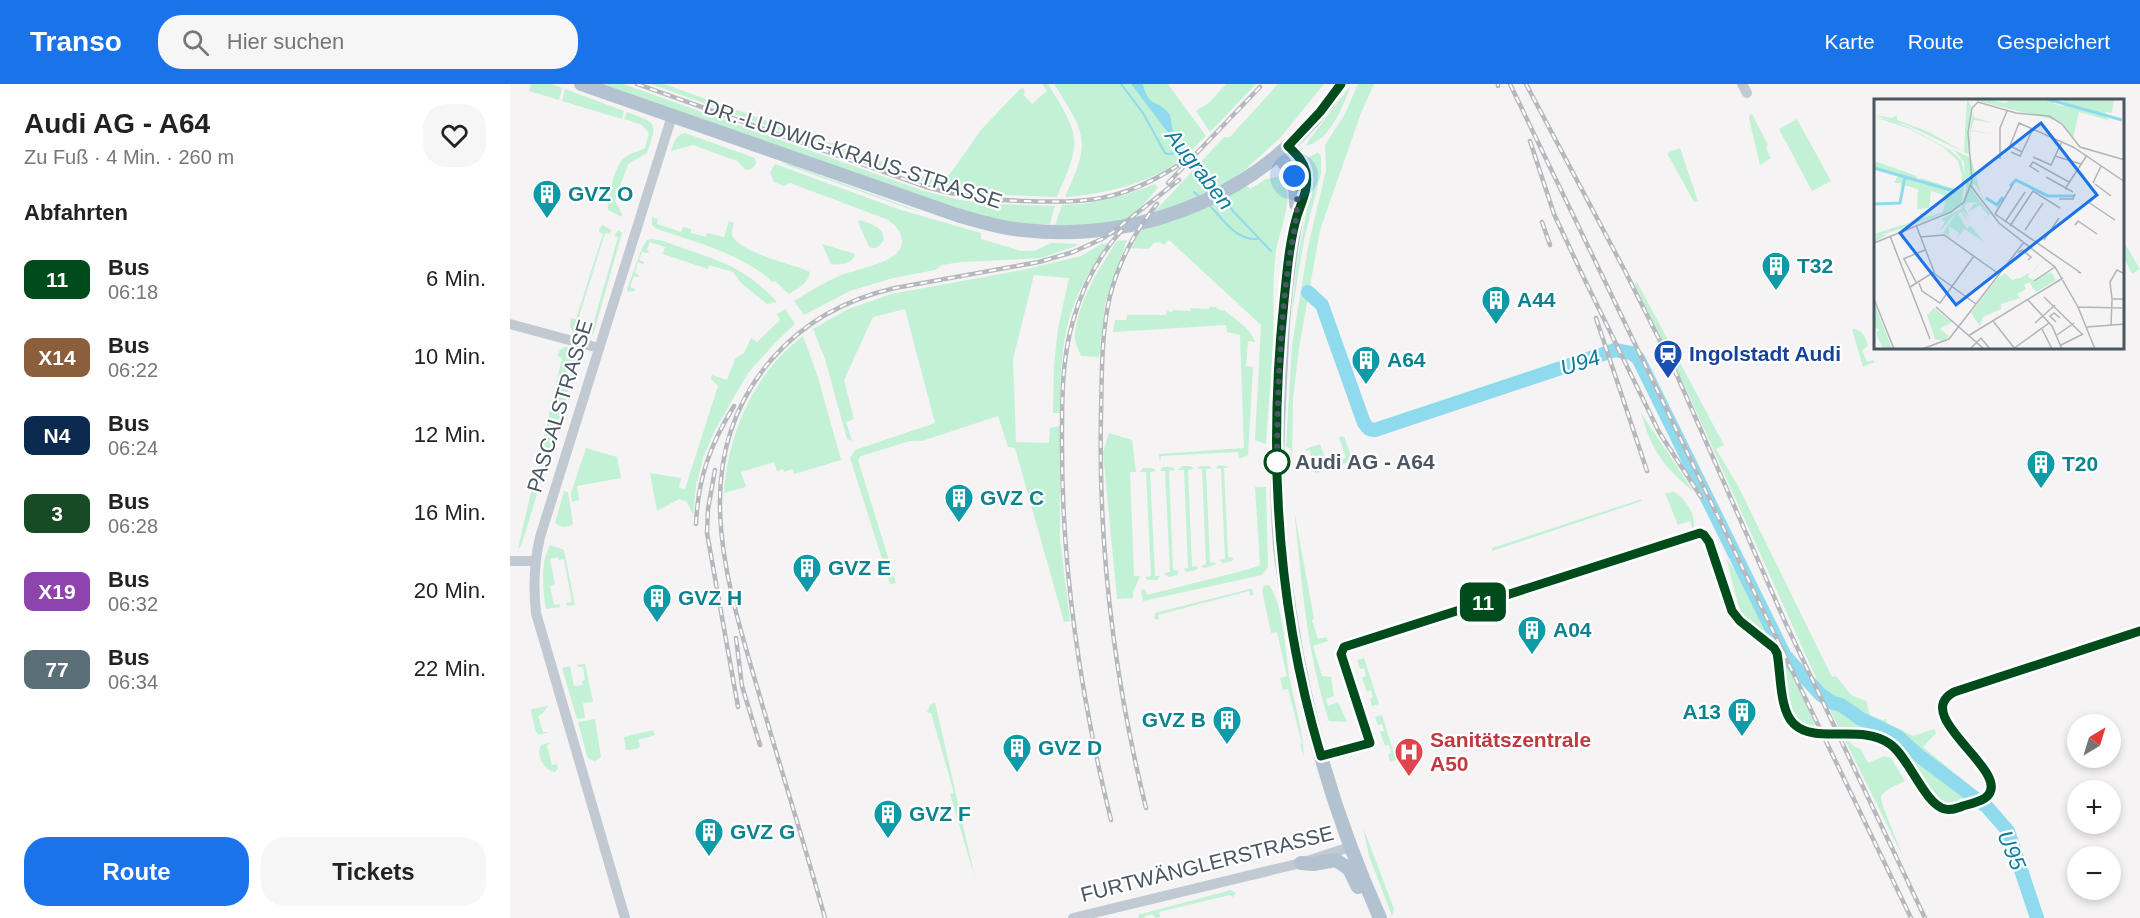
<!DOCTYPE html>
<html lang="de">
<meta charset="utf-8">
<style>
:root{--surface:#fff;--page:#f6f6f6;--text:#222;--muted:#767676;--accent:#1a73e8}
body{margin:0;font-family:Helvetica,sans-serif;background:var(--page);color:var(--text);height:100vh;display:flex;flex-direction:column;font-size:22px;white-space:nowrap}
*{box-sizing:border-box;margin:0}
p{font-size:20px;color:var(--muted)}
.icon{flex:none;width:33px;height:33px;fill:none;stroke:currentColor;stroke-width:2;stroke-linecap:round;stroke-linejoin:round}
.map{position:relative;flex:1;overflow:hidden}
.panel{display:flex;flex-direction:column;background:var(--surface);width:510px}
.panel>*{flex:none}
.badge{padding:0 12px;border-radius:9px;font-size:21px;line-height:39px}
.needle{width:39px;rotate:38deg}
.controls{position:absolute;left:1557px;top:630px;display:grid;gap:12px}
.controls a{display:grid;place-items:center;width:54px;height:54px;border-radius:50%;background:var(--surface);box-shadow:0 3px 9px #0003;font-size:30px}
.you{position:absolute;width:30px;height:30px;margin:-15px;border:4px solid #fff;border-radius:50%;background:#1a73e8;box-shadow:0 0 0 9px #1a73e833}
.map>.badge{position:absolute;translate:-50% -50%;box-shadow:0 0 0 3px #fff}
h2{padding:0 24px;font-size:22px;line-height:54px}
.round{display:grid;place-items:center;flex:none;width:63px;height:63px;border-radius:24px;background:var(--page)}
.overview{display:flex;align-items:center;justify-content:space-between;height:102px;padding:0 24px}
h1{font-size:28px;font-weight:700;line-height:45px}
.action{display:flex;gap:12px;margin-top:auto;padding:12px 24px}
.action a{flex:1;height:69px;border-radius:24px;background:var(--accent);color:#fff;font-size:24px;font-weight:700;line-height:69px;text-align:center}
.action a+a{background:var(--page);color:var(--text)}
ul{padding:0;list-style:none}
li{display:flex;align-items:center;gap:18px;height:78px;padding:0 24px}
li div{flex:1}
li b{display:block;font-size:22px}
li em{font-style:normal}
li .badge{min-width:66px;font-weight:700;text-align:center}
header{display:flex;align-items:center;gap:36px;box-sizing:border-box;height:84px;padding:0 30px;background:var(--accent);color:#fff}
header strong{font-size:28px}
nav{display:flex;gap:33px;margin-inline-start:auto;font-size:21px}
.search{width:420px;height:54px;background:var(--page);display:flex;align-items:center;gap:15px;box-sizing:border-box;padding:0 21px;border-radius:24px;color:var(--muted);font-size:22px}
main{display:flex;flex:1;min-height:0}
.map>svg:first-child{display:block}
.green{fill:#c3f1d5}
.water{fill:#90daee}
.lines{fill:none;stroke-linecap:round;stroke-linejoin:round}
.stream{stroke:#90daee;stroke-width:2}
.river{stroke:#90daee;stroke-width:14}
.minor{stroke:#c1cad2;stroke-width:10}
.major{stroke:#b3c2d1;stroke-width:14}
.rail-casing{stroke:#b5b8bd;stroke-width:4.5}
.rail{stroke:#fff;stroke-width:2;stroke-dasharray:7;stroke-linecap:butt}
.line-casing{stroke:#fff;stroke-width:14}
.line{stroke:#004b1b;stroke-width:9}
.walk{stroke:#4a5661;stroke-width:6;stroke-dasharray:0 10.8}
.stop-dot{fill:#fff;stroke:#004b1b;stroke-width:3}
.labels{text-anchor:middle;stroke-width:4.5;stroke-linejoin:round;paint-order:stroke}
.street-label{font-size:21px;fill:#4a5661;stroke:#fff}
.culture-label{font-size:21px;font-weight:bold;fill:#0d838f;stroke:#fff;text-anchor:start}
.transit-label{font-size:21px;font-weight:bold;fill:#164399;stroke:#fff;text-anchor:start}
.stop-label{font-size:21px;font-weight:bold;fill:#4a5661;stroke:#fff;text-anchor:start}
.health-label{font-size:21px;font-weight:bold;fill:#be3a42;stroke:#fff;text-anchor:start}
.water-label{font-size:22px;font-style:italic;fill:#0c7c9b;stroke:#fff}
.inset-river{fill:none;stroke:#90daee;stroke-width:3}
.inset-road{fill:none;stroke:#b1b4b9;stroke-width:1.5}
.view{fill:#1a73e8;fill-opacity:0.15;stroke:#1a73e8;stroke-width:3}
.inset-edge{fill:none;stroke:#4a5661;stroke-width:3}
</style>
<header>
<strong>Transo</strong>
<div class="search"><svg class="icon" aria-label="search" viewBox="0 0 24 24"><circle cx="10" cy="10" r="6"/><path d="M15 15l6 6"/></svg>Hier suchen</div>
<nav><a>Karte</a><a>Route</a><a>Gespeichert</a></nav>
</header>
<main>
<section class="panel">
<div class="overview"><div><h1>Audi AG - A64</h1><p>Zu Fuß · 4 Min. · 260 m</p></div><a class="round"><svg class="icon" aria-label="heart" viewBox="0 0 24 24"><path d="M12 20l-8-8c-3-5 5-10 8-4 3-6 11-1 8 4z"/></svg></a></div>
<h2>Abfahrten</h2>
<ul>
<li><span class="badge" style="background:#004b1b;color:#fff">11</span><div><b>Bus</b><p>06:18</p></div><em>6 Min.</em></li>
<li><span class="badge" style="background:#8b5e3c;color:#fff">X14</span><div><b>Bus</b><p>06:22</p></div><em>10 Min.</em></li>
<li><span class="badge" style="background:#0c294f;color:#fff">N4</span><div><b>Bus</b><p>06:24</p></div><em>12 Min.</em></li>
<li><span class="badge" style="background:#174b26;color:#fff">3</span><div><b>Bus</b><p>06:28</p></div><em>16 Min.</em></li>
<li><span class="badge" style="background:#8e44ad;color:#fff">X19</span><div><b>Bus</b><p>06:32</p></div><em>20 Min.</em></li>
<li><span class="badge" style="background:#5a6e78;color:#fff">77</span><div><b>Bus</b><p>06:34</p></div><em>22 Min.</em></li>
</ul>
<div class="action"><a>Route</a><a>Tickets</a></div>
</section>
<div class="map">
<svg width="1630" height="834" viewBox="0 0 1630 834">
<rect width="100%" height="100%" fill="#f5f3f3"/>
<path class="green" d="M21,0H42L52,4L49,16L19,7Z
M91,0H113L414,107L450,116L486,120L545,122L540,140C503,143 469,132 434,122Z
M141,0H154L415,93C425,95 431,95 440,90L471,46L510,5L513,4L515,8L513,10L522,20L537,7L532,0H538C549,19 567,42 564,64C562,81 553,97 547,113L463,110L440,106L419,100Z
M544,0H621L659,49L661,34L638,16L633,0H658L696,52C688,59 680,68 672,75C639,100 597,109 557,113L555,112C582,57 575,49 544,0Z
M716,0H746L700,48L686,27L699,19Z
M768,0H814L770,54L728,92L740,105L756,95L769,93C788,106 769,148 766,167C762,196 764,225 763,254C762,289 758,325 756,360L745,356L751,241L659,156L654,161L650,158L644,159L638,165L621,164L636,137L714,53H720Z
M848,0H864L851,29L810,146L789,264L783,315L782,375L781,366L776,362L782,261L798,163L816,86L815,61L835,30Z
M841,1C833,22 821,56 796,62L799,56Z
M55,5L114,27L112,35L52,17Z
M117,28C147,39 148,38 137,69L118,80L105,117L112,130V133L98,126C97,115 105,82 113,75C120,69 127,68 135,64L139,49L132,41L114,35Z
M1240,30H1242L1258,61L1256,64L1261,74L1250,81L1239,34Z
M1287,35L1321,97L1302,107L1269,45Z
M175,49L245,74L246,80L241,85L236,86L227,77L183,61L161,67C164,59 165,51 175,49Z
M1170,64L1188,117L1184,118L1157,69Z
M808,68L811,72V89L794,156L781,235L786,183L800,109L796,75Z
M271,79L279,80L411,128L397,124Z
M265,80L391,126L471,149V155L511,167H524L541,159L568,160L566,162L531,174L451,178L432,181L425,186L383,194L340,207L294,231L284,217C299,208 313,199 329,192C347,184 394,179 392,156C391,146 383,139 376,135L280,99L274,102L264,98L260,89Z
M645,100L648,104C639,113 631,125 621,132C604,144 566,141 545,141L552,121C584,121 615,112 645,100Z
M142,133L148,135L147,140L171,148L173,143L181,145V149L196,153L197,149L214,153L219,137L224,139C223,143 220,148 223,153C232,168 276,179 293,185L300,188C298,200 288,204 279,210L265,197L263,198C230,169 188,159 147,145L142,141Z
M350,136C360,140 373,142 374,155C371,161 367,166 359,163L348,138Z
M93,141L101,146L100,150L95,149L68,236L70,248L64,250L60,243L61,234L66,235L93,150L89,148V145Z
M108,146L112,149L84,248L82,251L76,252V244H79L84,237L108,153L104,152Z
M141,155C154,156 166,162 178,166C217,179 238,187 267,218L257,220L231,199L223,188L199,181L198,185L153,170L155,163L140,158L137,165L139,168L137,169L132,168L129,176L134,178L133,180L128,178L125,189L129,191V193L124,192L120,203L125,205L124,207L118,208L117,205L132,164L137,156Z
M617,156L595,220L589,273L571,272C568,264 564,257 565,249C569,216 589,184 607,157Z
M1614,158L1630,185L1622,190L1614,174Z
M599,159C554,221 551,255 550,329H543L544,281L548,244L559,194L524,191L503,275L506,358L539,359L540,344L550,342V455L560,537L554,538L505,364L498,363L488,332L412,357H400L351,372L348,376L386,499L380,500L340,374L345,366L425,339L395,225L363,233L334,296L344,335L336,338L342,357L337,355L315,275L303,245L336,226L381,210L517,185L571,172L591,160Z
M312,160L342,169L345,171C343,179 329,182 321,180Z
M1127,198L1214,361L1206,365L1228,402L1322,593L1326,592L1341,611L1356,617L1360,631L1372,636L1376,635L1377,639L1403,652L1424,645L1426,649L1413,663L1457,699L1455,719L1439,721C1427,716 1422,709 1416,698C1392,663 1380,643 1334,645L1341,660L1351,666L1358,679L1374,672L1381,674L1395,697C1389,700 1374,705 1371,713C1370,719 1390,762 1393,773L1324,634L1182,318L1124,199Z
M699,223H705L712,227L714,226C724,235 741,244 745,258L738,257L736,282L743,283L738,371L729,375L728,368L651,372L650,379L649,370L734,364L730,251L717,248L716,241L603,248L605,236H616L617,231H656L657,227L662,228L663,226L680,227L681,224L699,225Z
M275,225L285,240L265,259L238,289L205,346L193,374L186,402L183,431L177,418L169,415L147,427L140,389L171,394L169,404L175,405L208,302L201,295L202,291L217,296L225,275L234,269L241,254L247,258L270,236L267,230Z
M1342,245C1352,245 1356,253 1358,262L1352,266L1357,278L1363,276L1365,278L1353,283Z
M293,252L307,290L331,376L284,390L283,385L274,388L273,385L267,387L264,378L231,388L236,403L214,409C218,349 244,289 293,252Z
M55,263L64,264L69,273L11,462L8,465L52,274L47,272L50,266Z
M1131,329L1184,408C1154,383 1142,368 1131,329Z
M599,349L622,356L626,388H620L624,492H630L623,508V514L607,515L593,368Z
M834,352L842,375L836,379L807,389L799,386L796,378L802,377L800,366L795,367L796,365L810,360L817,380L836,374L829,353Z
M76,364L107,373L111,394L67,402L69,416L62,418L61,409Z
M709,381L720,383L714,384L718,473L724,474L722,477L713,479L709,476L715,475L711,385L705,384Z
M672,382H681L684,385L678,386L682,482L688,483L686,486L677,488L673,485L678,484L674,386H668Z
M690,382H699L702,385H696L700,478L706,479L704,481L695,484L691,482L696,480L692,385H687Z
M653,383H662L665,386L659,387L663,486L669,487L667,491L658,493L654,489L660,488L655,387H650Z
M633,384H642L646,387L640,388L645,492H650L647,496H637L635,493L641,492L636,388H630Z
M745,403H756L758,483L752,491L633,517L631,506L635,505L637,511L732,487L750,481Z
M54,407L58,408L63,440L60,442L52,443L45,439Z
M1164,408C1175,413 1188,434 1183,446L1180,437L1168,441L1155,409Z
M1132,415V417L982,467V464Z
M784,426L804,535L802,536L808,555L816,553L818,557L803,562L812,592L821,593L824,612L816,615L818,622L828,618L837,638L819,637C796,566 792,498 784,426Z
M40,461L54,466L65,521L57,522L56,519L62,518L54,475L49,476L48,473L40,475L45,500L40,502L44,521L49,520L50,523L36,525C33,507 30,478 40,461Z
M1216,474L1248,521L1305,639V645C1274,645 1276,595 1272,573C1264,553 1247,552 1236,537C1227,525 1221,489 1216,474Z
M759,501C774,521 775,570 780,596C785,622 793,647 794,674L790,660L792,659L778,605L773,606L770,594L777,592L767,548L761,549L752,506L754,502Z
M740,505H742L744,510L741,512L739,507L648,531L649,536L644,535L645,529Z
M854,574L869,620L862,622L860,615L863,613L861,606L857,608L852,594L856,592L854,584L850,585L847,576Z
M75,580L83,618L73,619L75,634L67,635L52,584L60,582L64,602L73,601L72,597L75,596L73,583H68L67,581Z
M425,618L465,794L440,710L444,709L421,629L417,628L420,621Z
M38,622L32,630L28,632L33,648H39L29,651L26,648L21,628L22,625Z
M872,631L886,676L880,678L878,670L881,669L879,661L875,662L870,648L874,647L872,640L868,641L865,633Z
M85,635L91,673L85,677L79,675L77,672L68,638Z
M143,646L145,651L128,656L130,662L127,665L116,666L114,653Z
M41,658L37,662L42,681L47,680L48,684L45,688C33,686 26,671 31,661Z
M853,743L884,825L882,832L859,772Z
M721,806L726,809L723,813L720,811L649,828L650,833L645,834L643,830L635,832V834H629L628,831Z"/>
<path class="water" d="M621,0H633C639,24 644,14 658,28C662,33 661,41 663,47L659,50Z"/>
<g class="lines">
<path class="stream" d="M611,0L633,29L655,69C662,72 666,68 672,64
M660,48L690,86L706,103
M684,108L691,114
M713,113L723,127L761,167
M698,120C713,134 724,156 747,155
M798,208L805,213
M1339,626L1351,635L1387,652L1420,682L1460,710"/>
<path class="river" d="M798,208L812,221L854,339L859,345L865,346L1105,266L1121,269L1128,274L1275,572L1310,610L1323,619L1331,621L1351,635L1387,652L1408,671L1477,723L1498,747L1527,834"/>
<path class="minor" d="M1232,0L1237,9
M0,240L89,264
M0,477H24
M115,834L26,529C23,502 24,479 30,453L162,32
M563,834L791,779L840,763"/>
<path class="major" d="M71,0L447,131C468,137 490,144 513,146C636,160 762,106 831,0
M778,62C786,70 793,76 796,88C799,106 790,119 786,136C780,170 775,205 773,240C769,314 764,388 770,462C772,485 777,507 780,530C796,636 826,736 870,834
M768,71C783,89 786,96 786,120
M791,779L803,780L826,776L839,785L848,803"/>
<g class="rail-casing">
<path id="rail" d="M127,0L416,103C448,112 478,116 512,117C577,119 610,118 667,82
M988,0V2
M1000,0L1401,834
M1016,0L1115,187L1165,287L1276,540L1415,834
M1020,57L1044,130L1071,188L1149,348L1191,413
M658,99L750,3
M1032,138L1040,161
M1086,234L1137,387
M205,386L198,425L197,449L228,623
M186,440C188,394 200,361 224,322
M226,554L232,602L250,661
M636,724C604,594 588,463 591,329C592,290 591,250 600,212C609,177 625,147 647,120
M601,736C571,614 552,490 552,363C552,321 551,278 563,237C572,204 589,171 612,146
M315,834C295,762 273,692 252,620C219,505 172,378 262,275C295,237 337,215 385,204L529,178L563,168L592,155L604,147L669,96"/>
</g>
<use href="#rail" class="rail"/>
</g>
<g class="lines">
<g class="line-casing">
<path id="line" d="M831,0L810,28L778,62C786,70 793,76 796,88C799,104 792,117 787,132C779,159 777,189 774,217C758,370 767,525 811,672L860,659L831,570L834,563L1190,449L1194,451L1199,458L1222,527L1230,537L1264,564L1267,569C1271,589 1269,626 1284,640C1306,661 1351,639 1380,660C1399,673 1415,721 1435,725C1442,727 1447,724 1453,722C1460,720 1469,718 1475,714C1508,690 1398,633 1444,608L1630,547"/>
</g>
<use href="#line" class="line"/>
<path class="walk" d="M767,378V381C767,327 769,273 774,219C775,206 777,192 779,178C783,149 792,121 784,92"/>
</g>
<defs>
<g id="building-pin" transform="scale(1.5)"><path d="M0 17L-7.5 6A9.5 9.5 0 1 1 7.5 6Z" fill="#0f9aa8" stroke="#fff"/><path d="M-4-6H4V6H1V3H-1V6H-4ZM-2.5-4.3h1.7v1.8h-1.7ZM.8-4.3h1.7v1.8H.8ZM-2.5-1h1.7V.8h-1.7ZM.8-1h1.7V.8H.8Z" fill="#fff"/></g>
<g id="station-pin" transform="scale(1.5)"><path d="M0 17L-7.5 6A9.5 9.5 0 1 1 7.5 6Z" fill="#1a4fb4" stroke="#fff"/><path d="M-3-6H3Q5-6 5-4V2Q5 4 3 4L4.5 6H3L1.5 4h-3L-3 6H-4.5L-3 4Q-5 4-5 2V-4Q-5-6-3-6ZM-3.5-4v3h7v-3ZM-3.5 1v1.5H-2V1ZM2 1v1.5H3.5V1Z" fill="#fff"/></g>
<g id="hospital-pin" transform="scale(1.5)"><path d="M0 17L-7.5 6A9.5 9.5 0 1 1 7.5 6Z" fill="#e0444e" stroke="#fff"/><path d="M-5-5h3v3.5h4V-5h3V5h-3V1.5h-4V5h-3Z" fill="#fff"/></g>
</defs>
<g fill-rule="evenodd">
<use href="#building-pin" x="37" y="110"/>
<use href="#building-pin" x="1266" y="182"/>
<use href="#building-pin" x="986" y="216"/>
<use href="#station-pin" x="1158" y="270"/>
<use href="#building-pin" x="856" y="276"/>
<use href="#building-pin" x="1531" y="380"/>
<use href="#building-pin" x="449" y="414"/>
<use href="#building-pin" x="297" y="484"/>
<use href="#building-pin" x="147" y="514"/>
<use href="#building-pin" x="1022" y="546"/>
<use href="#building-pin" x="1232" y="628"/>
<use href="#building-pin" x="717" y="636"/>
<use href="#building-pin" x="507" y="664"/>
<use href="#hospital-pin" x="899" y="668"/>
<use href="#building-pin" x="378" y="730"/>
<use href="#building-pin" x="199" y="748"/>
</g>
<circle class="stop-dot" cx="767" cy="378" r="12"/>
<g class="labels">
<g class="street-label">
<text transform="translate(343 70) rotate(18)" y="7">DR.-LUDWIG-KRAUS-STRASSE</text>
<text transform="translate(50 322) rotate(-73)" y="7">PASCALSTRASSE</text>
<text transform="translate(697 780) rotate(-14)" y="7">FURTWÄNGLERSTRASSE</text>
</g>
<g class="culture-label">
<text x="58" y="117">GVZ O</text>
<text x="1287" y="189">T32</text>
<text x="1007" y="223">A44</text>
<text x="877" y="283">A64</text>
<text x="1552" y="387">T20</text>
<text x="470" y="421">GVZ C</text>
<text x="318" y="491">GVZ E</text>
<text x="168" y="521">GVZ H</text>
<text x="1043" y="553">A04</text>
<text x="1211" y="635" text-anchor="end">A13</text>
<text x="696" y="643" text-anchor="end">GVZ B</text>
<text x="528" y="671">GVZ D</text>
<text x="399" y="737">GVZ F</text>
<text x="220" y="755">GVZ G</text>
</g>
<g class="transit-label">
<text x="1179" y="277">Ingolstadt Audi</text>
</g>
<g class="stop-label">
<text x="785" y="385">Audi AG - A64</text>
</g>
<g class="health-label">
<text x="920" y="663">Sanitätszentrale<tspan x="920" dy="24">A50</tspan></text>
</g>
<g class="water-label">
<text transform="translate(690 85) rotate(52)" y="8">Augraben</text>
<text transform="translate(1070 278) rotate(-18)" y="8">U94</text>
<text transform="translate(1502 766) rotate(67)" y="8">U95</text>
</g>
</g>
<g transform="translate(1364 15)">
<rect width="250" height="250" fill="#f5f3f3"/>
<path d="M93,0L97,7L93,53L99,12L100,18L118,24L100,21L97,31L123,36L97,32L96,56L35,27L0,16L18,19L23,16V21L55,33L90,53ZM96,0H112L131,4L137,0H181L180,5L190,7L189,0H240L238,14L232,13L231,18L237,22L205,13L199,39L188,23ZM0,18L19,22L34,28L76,51L87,61L91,76L88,103L81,111L8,136H13L0,143L3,138L0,140L3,137L0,135L69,113L72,97L57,92L55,109L43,110L44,90L29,86L27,104L0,105L26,103L27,84H20L24,76L0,68V62L43,77L42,82L48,79L74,88L87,90L88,77L84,62L69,48L34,29ZM80,51L97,59L106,92L115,108L100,84L98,91L116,115L108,123L114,116L106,106L94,113L100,105L107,104L94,103L90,107L95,118L88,111L96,125L87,113L84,115L93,130L96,126L110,143L90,130L81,142L85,134L75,127V137L69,134L83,113L65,133L71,123L67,120L87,110L92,90L90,63ZM171,159L160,172L155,174L154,178L160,181L177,173L182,181L162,193L155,183L150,186L152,190L143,195L146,199L127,205V210L109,218L106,227L97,214L123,180L131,174L138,181L146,179L155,174L159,172ZM0,204L18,250H9L2,234L6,231L0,228ZM60,209L78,223L66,230L75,237L69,242L61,240L53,216Z" fill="#c3f1d5"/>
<path class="inset-river" d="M173,0L248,21M0,69L80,92M136,87L142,81L174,97H200M112,99L123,106L129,98M0,105L26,104L31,78"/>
<path class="inset-road" d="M137,53L146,57L159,30M148,53L136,47L145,24L199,48L251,83M181,57L207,65M159,58L177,66L188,42M126,60V29L133,12M165,73L156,67L159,63L195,83M172,78L199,93M219,84L227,67M221,85L237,97M97,87L125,124L181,168L204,208L221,250M191,90L213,56M185,100H199L201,95M214,103L241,121M121,115L207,174L204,173M121,115L139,85M131,123L151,93M42,126L61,175L102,205M201,126L204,122L223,135M136,127L159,92L186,109M151,131L169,104M16,137L56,240M46,138L70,136L125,175M170,141L185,119M0,144L77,113L90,103L98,82L94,34L98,9L104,3L142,14L175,17L188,25L206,48L251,61M144,154L148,151L157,158L154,161M29,160L51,151M30,160L43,185M251,175L243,171L236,183L238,200H251M160,182L181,168M45,184L48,192L66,204L100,157M36,188L60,173M170,198L208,235M0,200L20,250M153,200L178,227L188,250M62,208L110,250M204,208L248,209M119,222L141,250M182,223L176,217L180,214L186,219M161,224L181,206M237,226L238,201M213,228L251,225M168,230L178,250M183,236L200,224M94,237L189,179M187,246L209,235M48,250L75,240L150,143M96,250L107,239L116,250M139,250L175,224"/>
<path class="view" d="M167,24L223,96L82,206L26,134Z"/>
<rect width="250" height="250" class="inset-edge"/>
</g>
</svg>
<div class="controls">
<a><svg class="needle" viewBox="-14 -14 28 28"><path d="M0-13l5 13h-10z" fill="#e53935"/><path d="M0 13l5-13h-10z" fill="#767676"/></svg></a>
<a>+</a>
<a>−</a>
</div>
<div class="you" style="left:784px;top:92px"></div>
<b class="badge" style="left:973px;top:518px;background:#004b1b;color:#fff">11</b>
</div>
</main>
